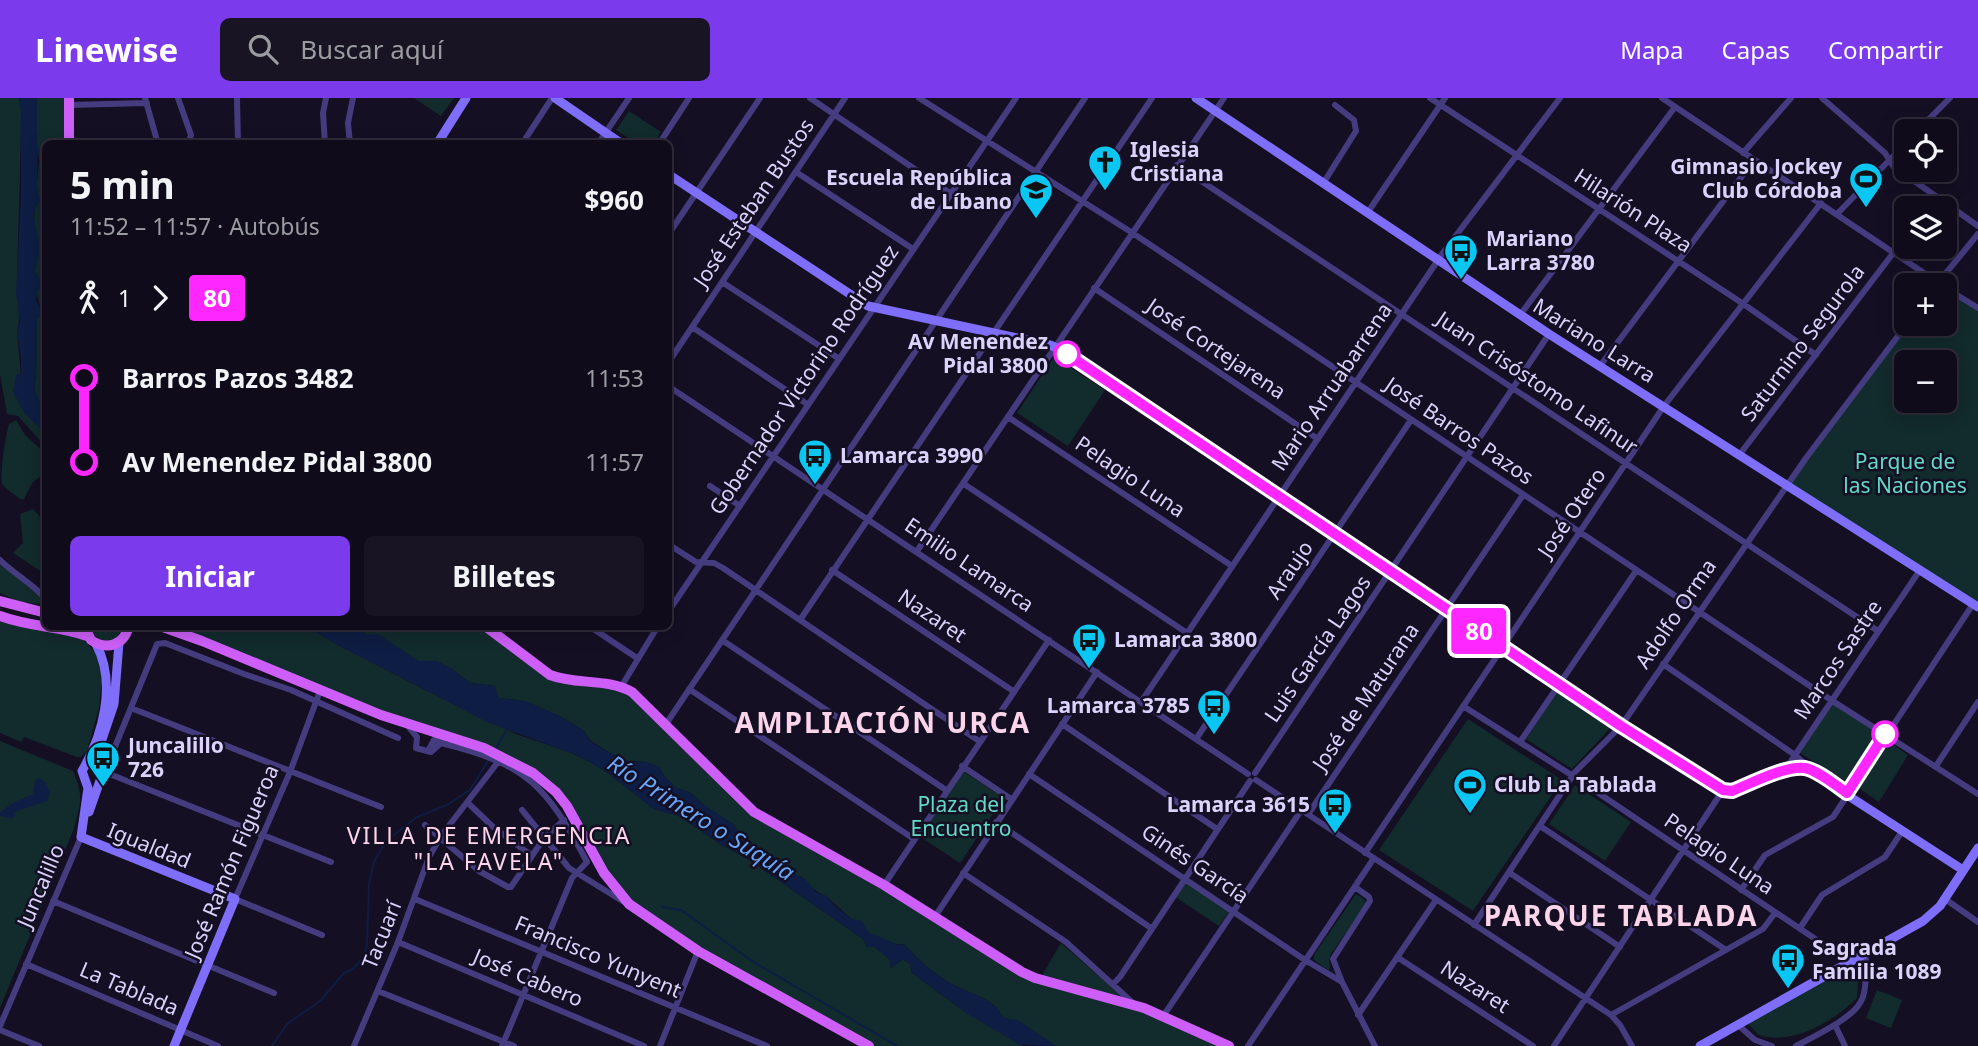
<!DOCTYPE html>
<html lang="es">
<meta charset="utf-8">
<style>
:root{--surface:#0f0b1a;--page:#181423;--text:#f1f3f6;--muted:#9b9ba2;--line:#2f2b39;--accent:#7c3aed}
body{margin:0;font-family:"Noto Sans",sans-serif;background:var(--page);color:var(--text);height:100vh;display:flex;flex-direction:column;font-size:26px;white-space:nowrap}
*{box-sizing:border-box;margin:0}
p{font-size:23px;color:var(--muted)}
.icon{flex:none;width:38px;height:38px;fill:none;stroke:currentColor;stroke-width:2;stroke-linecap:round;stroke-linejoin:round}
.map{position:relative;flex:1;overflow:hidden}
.sheet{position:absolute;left:42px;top:42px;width:630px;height:490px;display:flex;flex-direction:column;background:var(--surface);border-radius:10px;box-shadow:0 4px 18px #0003,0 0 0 2px var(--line)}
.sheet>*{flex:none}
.badge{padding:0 14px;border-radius:5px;font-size:24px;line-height:46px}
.fabs{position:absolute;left:1894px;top:21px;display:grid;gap:14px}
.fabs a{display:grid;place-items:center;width:63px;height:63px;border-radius:10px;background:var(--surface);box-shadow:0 4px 18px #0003,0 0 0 2px var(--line);font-size:35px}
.map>.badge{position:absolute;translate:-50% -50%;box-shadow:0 0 0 4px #fff}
.legs{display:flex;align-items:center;gap:10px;height:77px;padding:0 28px;font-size:23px}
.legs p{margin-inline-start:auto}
.overview{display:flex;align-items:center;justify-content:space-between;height:119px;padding:0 28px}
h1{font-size:38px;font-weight:700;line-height:52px}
.action{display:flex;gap:14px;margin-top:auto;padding:14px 28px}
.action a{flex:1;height:80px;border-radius:10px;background:var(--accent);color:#fff;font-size:28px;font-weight:700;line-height:80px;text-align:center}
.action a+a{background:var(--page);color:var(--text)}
ul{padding:0 28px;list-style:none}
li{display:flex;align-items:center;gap:24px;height:84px;font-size:26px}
li i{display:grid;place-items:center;width:10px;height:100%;margin:0 9px;background:currentColor}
li i::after{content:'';width:18px;height:18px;margin:-9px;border:5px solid;border-radius:50%;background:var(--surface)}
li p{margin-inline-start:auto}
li:first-child i{background:linear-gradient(#0000 50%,currentColor 0)}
li:last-child i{background:linear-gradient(currentColor 50%,#0000 0)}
header{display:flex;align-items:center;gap:42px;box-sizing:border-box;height:98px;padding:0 35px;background:var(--accent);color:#fff}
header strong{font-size:33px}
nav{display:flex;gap:38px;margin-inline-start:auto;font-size:24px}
.search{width:490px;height:63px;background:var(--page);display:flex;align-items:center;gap:18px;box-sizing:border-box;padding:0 24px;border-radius:10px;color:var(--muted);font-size:26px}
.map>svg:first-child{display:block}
.green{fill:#122b2d;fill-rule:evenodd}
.water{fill:#0e1d43}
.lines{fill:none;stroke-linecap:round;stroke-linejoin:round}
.stream{stroke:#0e1d43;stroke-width:2}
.minor{stroke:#453c80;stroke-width:6}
.secondary{stroke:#7e6ef9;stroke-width:9}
.primary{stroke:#cd5ff8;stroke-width:10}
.line-1-casing{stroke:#fff;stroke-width:16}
.line-1{stroke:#fe27ff;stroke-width:10}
.stop-1-dot{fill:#fff;stroke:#fe27ff;stroke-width:3.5}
.labels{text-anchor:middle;stroke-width:5;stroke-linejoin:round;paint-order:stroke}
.poi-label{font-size:21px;font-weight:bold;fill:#dcd3fd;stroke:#140f23;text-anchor:start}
.street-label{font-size:21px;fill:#dcd3fd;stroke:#140f23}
.stop-label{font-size:21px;font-weight:bold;fill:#dcd3fd;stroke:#140f23;text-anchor:end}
.park-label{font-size:21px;fill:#62dac7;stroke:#140f23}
.water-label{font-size:23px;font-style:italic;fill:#66a7f9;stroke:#140f23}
.neighbourhood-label{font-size:23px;letter-spacing:2px;fill:#fdd5eb;stroke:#140f23}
.district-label{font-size:28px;font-weight:bold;letter-spacing:2px;fill:#fdd5eb;stroke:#140f23}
</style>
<header>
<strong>Linewise</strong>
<div class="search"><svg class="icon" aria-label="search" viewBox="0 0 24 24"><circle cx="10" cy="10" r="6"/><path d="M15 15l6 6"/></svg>Buscar aquí</div>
<nav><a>Mapa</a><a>Capas</a><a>Compartir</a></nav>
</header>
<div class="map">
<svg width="1978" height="948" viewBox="0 0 1978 948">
<rect width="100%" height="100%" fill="#140f23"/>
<path class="green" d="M0,0H19L21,11C21,69 18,127 17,185C16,201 22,218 17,233L24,314L42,332L45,348L18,318L7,316L0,276Z
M37,0H68L69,45L46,46L45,313C39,302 31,294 36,281L37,220L43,214C27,186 35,97 39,65C40,60 37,54 37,49C36,33 37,16 37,0Z
M414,0H454L441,18Z
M629,13L661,34L654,45H636L616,32Z
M1944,189L1978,210V509L1787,387L1907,226H1944ZM1906,264H1944V303H1906Z
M1054,259L1105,292L1068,348L1017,315Z
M16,322L25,337L45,355V375L33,384L24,401H20C14,396 7,392 2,386C0,374 5,340 9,326Z
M33,411L45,424V476L13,455L23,445L20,416Z
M0,467L40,498L42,503L41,506L20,504L0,495Z
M0,522L80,538L96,555L102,579L99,610L87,653L81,659H77L24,639L21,644L0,635Z
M90,529H124L116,540C104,545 94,541 90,529Z
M160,529H308L336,546L433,596L516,636L569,654L590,664L608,675L654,711L679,718L720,746L751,763L863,841L867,849H875L890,862L891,870L903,861L910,866L912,875L965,914L1023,948H869L698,853L629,806L572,717L533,675Z
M356,529H485L551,577L621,589L751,711L1022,874L1135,907L1229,948H1056C1038,939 1025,924 1004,920C993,899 969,896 950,885C933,875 917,861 904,846C878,851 846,815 827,799C823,796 818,795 814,791C809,788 807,783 803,780C800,778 796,777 793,775C777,765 767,751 747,748L733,726L705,708L691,695L675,689L665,679L659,669L646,664L628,663L612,656L591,643L583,632L559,618L525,603L498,600L495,588L470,585L452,571L436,563H418L400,552L367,537Z
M1559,591L1613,627L1572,671L1526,641Z
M1833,605L1881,637L1849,685L1800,655Z
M1468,621L1562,682L1473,813L1379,752Z
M1887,642L1908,657L1879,704L1857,689Z
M0,643L73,673C84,698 81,707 73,733L0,910Z
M963,673L1004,700L960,765L919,738Z
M1575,687L1631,724L1605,763L1549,726Z
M1185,782L1230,812L1219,828L1174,798Z
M1356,796L1364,801L1366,806L1331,856L1329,862L1330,871L1328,872L1314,862V857Z
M1061,845L1122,899L1041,879Z
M1853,867L1859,872L1857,900C1834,923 1793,948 1759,937C1755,934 1751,928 1747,925Z
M1877,892L1902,902L1891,930L1866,920Z"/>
<path class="water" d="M19,0H37V48L40,53L38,56L37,89L40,103C27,118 40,133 39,151C39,159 36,167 35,174L44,186L38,192L36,202L43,214L37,220L36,281C30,296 42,301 46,314C48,323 46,336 45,345L42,332L24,314L13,294L16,277L21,276V259L17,233L20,224L16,196L21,97V11Z
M308,529H356L367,537L378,536L418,563H436L452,571L470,585L495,588L498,600L525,603L559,618L583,632L591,644L612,656L628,663L646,664L659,669L665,679L675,689L691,695L705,708L733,726L747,748L761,750L774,758L793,775L805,781L816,794L826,798L838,811L852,821L862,823L868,834L898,847L904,846C916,861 933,875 950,885C969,896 993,899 1004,920L1018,922L1056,948L1020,947L965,914L912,875L910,866L903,861L891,870L890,862L875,849H867L863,841L751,763L720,746L679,718L654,711L608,675L590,664L569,654L489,625L336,546Z
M38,680L44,683L50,694L47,703L17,713L14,715L16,718L11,720L0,718V715L11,706L33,696L35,683Z"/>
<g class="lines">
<path class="stream" d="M495,652L506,633
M662,809L681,812L752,863L897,948
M272,948L287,926L320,903L344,875L353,871L364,859L367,847L369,786L374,764L386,743L417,719L447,707L470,692L488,663"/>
<path class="minor" d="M145,0L158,46
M178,0L191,37L188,46
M237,0L238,46
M810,0L950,95
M919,0L1131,134L1831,602L1978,696
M1430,0L1742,205L1816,257
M1662,0L1942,187
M1822,0L1885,55L1893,68L1978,128
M69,7L147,5
M1917,33L1950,0
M325,46L323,15L326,0
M350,46L348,25L353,0
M522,46L552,0
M598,46L629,0
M659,46L689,0
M1743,55L1791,0
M1177,67L1878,533
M796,74L913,151
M1324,84L1356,33L1354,22L1335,7
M1368,114L1445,0
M1837,116L1906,45
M668,137L760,0
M722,184L838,260
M1937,186L1978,136
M1944,189L1978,210
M1094,190L1318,341
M1520,217L1675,9
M692,229L807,306
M668,265L845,0
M1600,268L1754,62
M668,288L1248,676
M1008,319L1232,468
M1740,356L1894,154
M964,386L1187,535
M710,388L740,408
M668,446L696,464L714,465L723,470L979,643
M917,453L1224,0
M0,462C11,474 42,492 46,503
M832,472L1013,593
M668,514L1016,0
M800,522L1152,0
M589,528L637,560
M722,542L946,692
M1663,566L1795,657L1812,672
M621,589L658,528
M689,591L914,741
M320,593L290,674L235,801L322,837
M1141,604L1442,156L1560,0
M1463,608L1573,678L1842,859L1848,866
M131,610L381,709
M666,626L1085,0
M1062,626L1217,731
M408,628L417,639L416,650L431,654L441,645C527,666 546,687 587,764L572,780L502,948
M1196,641L1411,322
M1520,644L1636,473
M428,653L434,642L446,640
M962,668L1011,701
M1936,668L1978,604
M1785,672L1920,472
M1255,675L1549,236
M1029,676L1305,862L1342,884L1375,948
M1256,682L1611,917L1620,927L1632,948
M468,705L492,728L532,758
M522,712L569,770L624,804
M1309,715L1523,397
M996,724L1151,830
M425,727L479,773L508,789H511L544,740L564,722
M1540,728L1726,852
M1365,755L1664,308L1821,105
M331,764L102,673L110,661L157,546L165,545L244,576L291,592L398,640
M963,775L1066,844L1133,905
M1510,775L1620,849
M884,787L1049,542
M1741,792L1765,757L1833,719L1973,506
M415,801L767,948
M1945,801L1978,824
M53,803L274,895
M934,820L1097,574
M1474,827L1575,674L1621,628L1806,360L1907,226
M1800,830L1822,797L1885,759L1903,732
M398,844L644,948
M1397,859L1533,948
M26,866L218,948
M1342,884L1333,861L1370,803L1369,799L1355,789
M1113,886L1120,879L1250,683
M378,893L514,948
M1164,917L1302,711
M1358,917L1436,802
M1611,917L1763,831L1775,815
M1738,927L1755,942L1772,948
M1835,927L1845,948
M0,928L81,739
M0,932L39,948
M354,948L398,844L429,759L441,738L498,664
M660,948L698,853
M1248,948L1374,760
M1554,948L1723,692
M1796,948C1813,939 1851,921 1860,905C1868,893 1865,870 1866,856"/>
<path class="secondary" d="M555,0L622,46
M1196,0L1549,236L1978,509
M437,46L466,0
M668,76L868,208L1050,247L1064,253L1621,628L1720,690C1743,700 1779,666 1807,671L1963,772
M94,665L114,606L119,545
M89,714L102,677L101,671L94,665
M81,739L235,801L174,948
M81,739L88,690L82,673C103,637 117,585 96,546
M1700,948L1923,823L1940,808L1978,750"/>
<path class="primary" d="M69,0V46
M0,503L46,515
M0,518C29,529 59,528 87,538
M84,528L91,542C107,553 124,547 129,528
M160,528L202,543L381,617L484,650L533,675L556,694L567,708L604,775L629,806L698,853L869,948
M485,528L550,577C576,587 607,580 632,594L754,714L884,787L1022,874L1035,880L1144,910L1229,948"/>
</g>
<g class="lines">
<g class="line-1-casing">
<path id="line-1" d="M1067,256L1621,628L1723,692L1732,693C1750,686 1786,667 1805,670C1819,673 1835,687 1847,695L1885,636"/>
</g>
<use href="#line-1" class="line-1"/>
</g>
<defs>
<g id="church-pin" transform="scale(1.75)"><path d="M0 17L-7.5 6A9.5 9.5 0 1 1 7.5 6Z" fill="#0ac6f2" stroke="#140f23"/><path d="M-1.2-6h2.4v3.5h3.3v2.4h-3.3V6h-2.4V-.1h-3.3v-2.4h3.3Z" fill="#111"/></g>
<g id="stadium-pin" transform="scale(1.75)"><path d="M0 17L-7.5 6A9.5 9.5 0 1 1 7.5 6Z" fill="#0ac6f2" stroke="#140f23"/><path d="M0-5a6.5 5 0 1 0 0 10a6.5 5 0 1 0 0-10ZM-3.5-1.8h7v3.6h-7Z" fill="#111"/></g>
<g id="school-pin" transform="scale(1.75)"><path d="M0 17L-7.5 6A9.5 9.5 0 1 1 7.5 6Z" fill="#0ac6f2" stroke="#140f23"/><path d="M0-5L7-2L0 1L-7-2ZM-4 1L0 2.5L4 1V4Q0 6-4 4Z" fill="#111"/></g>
<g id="bus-pin" transform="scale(1.75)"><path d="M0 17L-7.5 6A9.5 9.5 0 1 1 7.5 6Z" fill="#0ac6f2" stroke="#140f23"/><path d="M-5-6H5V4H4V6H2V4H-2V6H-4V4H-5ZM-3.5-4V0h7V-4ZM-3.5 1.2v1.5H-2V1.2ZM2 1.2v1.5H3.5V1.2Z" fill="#111"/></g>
</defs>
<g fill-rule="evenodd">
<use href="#church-pin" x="1105" y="64"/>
<use href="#stadium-pin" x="1866" y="81"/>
<use href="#school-pin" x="1036" y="92"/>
<use href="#bus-pin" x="1461" y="153"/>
<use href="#bus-pin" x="815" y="358"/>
<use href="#bus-pin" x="1089" y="542"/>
<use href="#bus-pin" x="1214" y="608"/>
<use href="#bus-pin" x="103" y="660"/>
<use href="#stadium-pin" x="1470" y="687"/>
<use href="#bus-pin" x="1335" y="707"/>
<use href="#bus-pin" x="1788" y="862"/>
</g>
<g class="stop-1-dot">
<circle cx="1067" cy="256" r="12"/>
<circle cx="1885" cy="636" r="12"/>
</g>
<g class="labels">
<g class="poi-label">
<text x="1130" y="59">Iglesia<tspan x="1130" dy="24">Cristiana</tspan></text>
<text x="1842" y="76" text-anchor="end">Gimnasio Jockey<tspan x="1842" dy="24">Club Córdoba</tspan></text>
<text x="1012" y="87" text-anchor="end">Escuela República<tspan x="1012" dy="24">de Líbano</tspan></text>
<text x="1486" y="148">Mariano<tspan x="1486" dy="24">Larra 3780</tspan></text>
<text x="840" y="365">Lamarca 3990</text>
<text x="1114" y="549">Lamarca 3800</text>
<text x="1190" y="615" text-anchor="end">Lamarca 3785</text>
<text x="128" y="655">Juncalillo<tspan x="128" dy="24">726</tspan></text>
<text x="1494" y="694">Club La Tablada</text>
<text x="1310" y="714" text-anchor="end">Lamarca 3615</text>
<text x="1812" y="857">Sagrada<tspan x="1812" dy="24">Familia 1089</tspan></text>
</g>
<g class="street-label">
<text transform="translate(754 105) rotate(-56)" y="7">José Esteban Bustos</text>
<text transform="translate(1633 113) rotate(33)" y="7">Hilarión Plaza</text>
<text transform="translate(1594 243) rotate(32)" y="7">Mariano Larra</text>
<text transform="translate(1803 245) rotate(-53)" y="7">Saturnino Segurola</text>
<text transform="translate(1216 251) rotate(34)" y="7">José Cortejarena</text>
<text transform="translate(804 282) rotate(-56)" y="7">Gobernador Victorino Rodríguez</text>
<text transform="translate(1537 285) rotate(34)" y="7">Juan Crisóstomo Lafinur</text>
<text transform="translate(1332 289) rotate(-56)" y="7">Mario Arruabarrena</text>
<text transform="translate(1459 333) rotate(34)" y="7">José Barros Pazos</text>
<text transform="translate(1130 379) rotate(34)" y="7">Pelagio Luna</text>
<text transform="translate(1572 415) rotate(-56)" y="7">José Otero</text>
<text transform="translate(969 467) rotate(34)" y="7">Emilio Lamarca</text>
<text transform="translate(1290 472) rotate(-56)" y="7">Araujo</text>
<text transform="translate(1676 516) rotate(-56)" y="7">Adolfo Orma</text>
<text transform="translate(932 518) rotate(34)" y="7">Nazaret</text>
<text transform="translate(1318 551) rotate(-56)" y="7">Luis García Lagos</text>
<text transform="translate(1838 562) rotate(-56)" y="7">Marcos Sastre</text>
<text transform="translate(1366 599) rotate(-56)" y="7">José de Maturana</text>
<text transform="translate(149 748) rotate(22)" y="7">Igualdad</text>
<text transform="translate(1719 756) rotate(34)" y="7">Pelagio Luna</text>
<text transform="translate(232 764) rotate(-67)" y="7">José Ramón Figueroa</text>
<text transform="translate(1195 766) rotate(34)" y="7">Ginés García</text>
<text transform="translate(41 788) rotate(-67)" y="7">Juncalillo</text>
<text transform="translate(382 837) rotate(-68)" y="7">Tacuarí</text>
<text transform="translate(598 859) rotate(23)" y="7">Francisco Yunyent</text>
<text transform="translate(528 880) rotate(23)" y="7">José Cabero</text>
<text transform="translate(1475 889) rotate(33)" y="7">Nazaret</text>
<text transform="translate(129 891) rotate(23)" y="7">La Tablada</text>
</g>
<g class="stop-label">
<text x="1048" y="251">Av Menendez<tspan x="1048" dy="24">Pidal 3800</tspan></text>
</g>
<g class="park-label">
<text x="1905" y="371">Parque de<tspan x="1905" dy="24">las Naciones</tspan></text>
<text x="961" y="714">Plaza del<tspan x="961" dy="24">Encuentro</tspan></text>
</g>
<g class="water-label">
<text transform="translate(701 720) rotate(32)" y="8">Río Primero o Suquía</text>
</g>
<g class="neighbourhood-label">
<text x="489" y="746">VILLA DE EMERGENCIA<tspan x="489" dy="26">"LA FAVELA"</tspan></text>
</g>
<g class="district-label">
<text x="883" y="635">AMPLIACIÓN URCA</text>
<text x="1621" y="828">PARQUE TABLADA</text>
</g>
</g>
</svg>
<div class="fabs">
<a><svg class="icon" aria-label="locate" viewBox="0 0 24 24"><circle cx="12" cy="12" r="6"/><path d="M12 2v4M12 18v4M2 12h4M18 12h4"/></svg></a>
<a><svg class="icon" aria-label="layers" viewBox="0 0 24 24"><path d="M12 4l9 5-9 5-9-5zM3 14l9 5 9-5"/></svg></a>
<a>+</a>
<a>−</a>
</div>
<b class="badge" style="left:1479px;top:533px;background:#fe27ff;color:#fff">80</b>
<section class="sheet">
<div class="overview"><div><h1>5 min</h1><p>11:52 – 11:57 · Autobús</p></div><b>$960</b></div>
<div class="legs"><svg class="icon" aria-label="walk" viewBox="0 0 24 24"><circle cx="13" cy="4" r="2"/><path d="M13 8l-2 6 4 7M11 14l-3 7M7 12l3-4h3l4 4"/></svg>1<svg class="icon" aria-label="forward" viewBox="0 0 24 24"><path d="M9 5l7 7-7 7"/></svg><b class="badge" style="background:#fe27ff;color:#fff">80</b></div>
<ul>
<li><i style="color:#fe27ff"></i><b>Barros Pazos 3482</b><p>11:53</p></li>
<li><i style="color:#fe27ff"></i><b>Av Menendez Pidal 3800</b><p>11:57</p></li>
</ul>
<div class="action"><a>Iniciar</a><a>Billetes</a></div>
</section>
</div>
